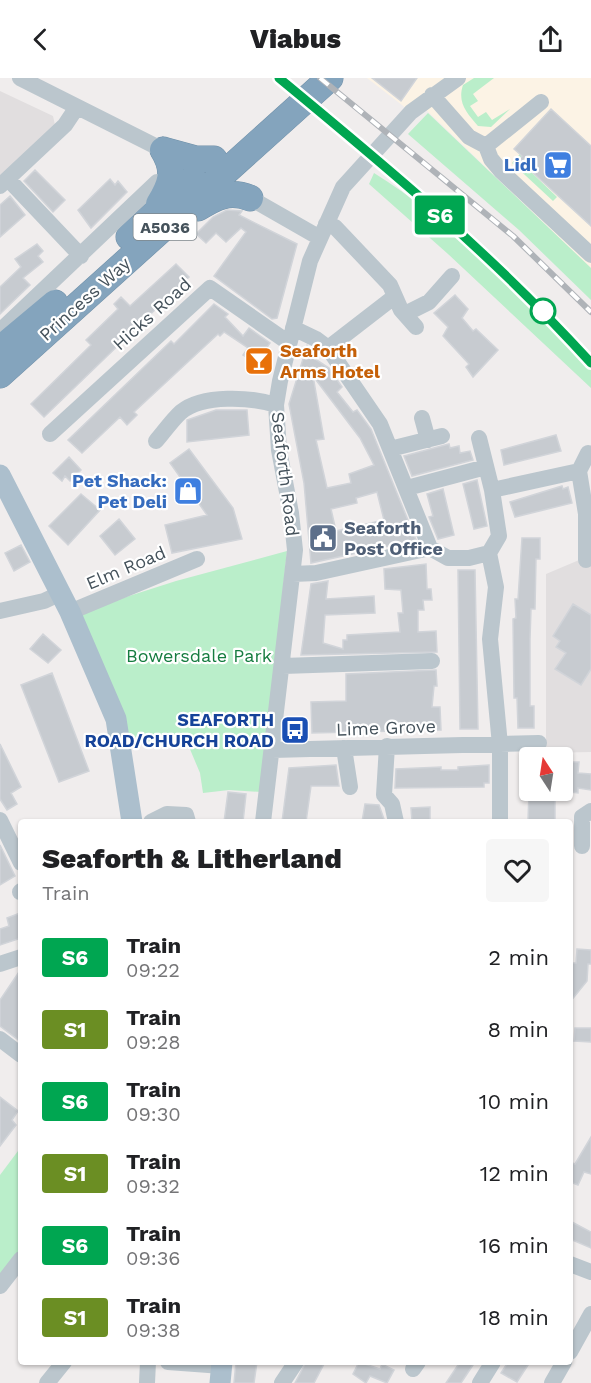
<!DOCTYPE html>
<style>
:root{--surface:#fff;--page:#f6f6f6;--text:#202124;--muted:#757577}
body{margin:0;font-family:"Work Sans",sans-serif;background:var(--page);color:var(--text);height:100vh;display:flex;flex-direction:column;font-size:22px;white-space:nowrap}
*{box-sizing:border-box;margin:0}
p{font-size:20px;color:var(--muted)}
.icon{flex:none;width:33px;height:33px;fill:none;stroke:currentColor;stroke-width:2;stroke-linecap:round;stroke-linejoin:round}
.map{position:relative;flex:1;overflow:hidden}
.sheet{position:absolute;left:18px;top:741px;width:555px;height:546px;display:flex;flex-direction:column;background:var(--surface);border-radius:6px;box-shadow:0 2px 4px #0004}
.sheet>*{flex:none}
.badge{padding:0 12px;border-radius:4px;font-size:21px;line-height:39px}
.needle{width:39px;rotate:348deg}
.buttons{position:absolute;left:519px;top:669px;display:grid;gap:12px}
.buttons a{display:grid;place-items:center;width:54px;height:54px;border-radius:6px;background:var(--surface);box-shadow:0 2px 4px #0004;font-size:30px}
.map>.badge{position:absolute;translate:-50% -50%;box-shadow:0 0 0 3px #fff}
.round{display:grid;place-items:center;flex:none;width:63px;height:63px;border-radius:6px;background:var(--page)}
.headline{display:flex;align-items:center;justify-content:space-between;height:102px;padding:0 24px}
h1{font-size:28px;font-weight:800;line-height:45px}
ul{padding:0;list-style:none}
li{display:flex;align-items:center;gap:18px;height:72px;padding:0 24px}
li div{flex:1}
li b{display:block;font-size:22px}
li em{font-style:normal}
li .badge{min-width:66px;font-weight:700;text-align:center}
header{display:flex;justify-content:space-between;align-items:center;height:78px;padding:0 24px;background:var(--surface);font-size:27px;font-weight:800}
.map>svg:first-child{display:block}
.commercial{fill:#fcf3e5}
.education{fill:#e1dedf}
.green{fill:#baeeca}
.building{fill:#c7cbd0;stroke:#d1d4d9;stroke-width:1.5;fill-rule:evenodd}
.lines{fill:none;stroke-linecap:round;stroke-linejoin:round}
.highway-casing{stroke:#7090a8;stroke-width:27}
.minor{stroke:#bbc6cd;stroke-width:16}
.major{stroke:#acbfcd;stroke-width:21}
.highway{stroke:#84a4bd;stroke-width:26}
.rail-casing{stroke:#afb3b8;stroke-width:6}
.rail{stroke:#fff;stroke-width:4;stroke-dasharray:11;stroke-linecap:butt}
.line-casing{stroke:#fff;stroke-width:14}
.line{stroke:#00a651;stroke-width:9}
.stop-dot{fill:#fff;stroke:#00a651;stroke-width:3}
.labels{text-anchor:middle;stroke-width:4.5;stroke-linejoin:round;paint-order:stroke}
.shield{fill:#fff;stroke:#7d868c;stroke-width:1.5}
.shield-label{font-size:16px;font-weight:bold;fill:#45525b}
.shop-label{font-size:18px;font-weight:bold;fill:#366cbe;stroke:#fff;text-anchor:end}
.street-label{font-size:18px;fill:#45525b;stroke:#fff}
.food-label{font-size:18px;font-weight:bold;fill:#c56008;stroke:#fff;text-anchor:start}
.service-label{font-size:18px;font-weight:bold;fill:#4e5e75;stroke:#fff;text-anchor:start}
.park-label{font-size:18px;fill:#167c40;stroke:#fff}
.transit-label{font-size:18px;font-weight:bold;fill:#164399;stroke:#fff;text-anchor:end}
</style>
<header><svg class="icon" aria-label="back" viewBox="0 0 24 24"><path d="M15 5l-7 7 7 7"/></svg>Viabus<svg class="icon" aria-label="share" viewBox="0 0 24 24"><path d="M12 15V3M7 8l5-5 5 5M5 13v7h14v-7"/></svg></header>
<div class="map">
<svg width="591" height="1305" viewBox="0 0 591 1305">
<rect width="100%" height="100%" fill="#f0eded"/>
<path class="commercial" d="M367,0H591V190L421,27L411,34Z"/>
<path class="education" d="M0,13L53,38L55,47L0,98Z
M591,477V674L546,675V496Z"/>
<path class="green" d="M474,0H494L473,16L478,23L470,28L478,39L486,34L492,42L510,31L491,49L478,48C467,35 457,25 463,7Z
M428,35L591,190V222L519,152L408,56Z
M520,76L531,94L557,119L553,123L512,85Z
M374,95C453,144 528,223 591,291V310L448,176L369,106Z
M287,473L261,714L229,712L203,715L200,695L184,657L129,667L79,534L176,503Z
M21,1069V1176L0,1204V1097Z"/>
<path class="building" d="M372,0H417L401,23Z
M551,31L591,68V148L519,82L522,78L514,71Z
M35,92L65,122L53,134L24,103Z
M110,101L115,107L118,103L127,114L91,150L78,132Z
M10,118L25,137L0,159V127Z
M227,132L242,133L239,137L297,166L277,240L272,241L214,198L246,154L241,150L226,164L216,155L206,165L196,156L213,139Z
M37,166L43,173L38,178L43,184L23,200L30,207L0,236V209L21,189L15,181Z
M176,186L189,199L44,339L31,326L91,267L86,262L118,231L114,226L121,219L130,228Z
M455,217L468,231L462,240L473,253L476,251L498,272L473,299L466,289L469,286L443,258L448,249L434,235Z
M214,226L228,236L225,239L243,258L249,250L270,265L256,285L243,277L248,270L224,254L220,258L218,256L134,334L137,337L127,347L120,339L82,375L68,362L171,263L174,266Z
M307,268L309,277L329,290L342,309L337,314L353,334L357,332L371,351L416,462L311,485L304,405L289,326ZM313,298L360,360L374,387L349,396L351,405L327,410L316,362L324,361ZM377,414L384,442L336,453L331,431L357,425L356,420Z
M216,332H247L249,357L187,364V342Z
M556,357L561,373L504,387L501,372Z
M449,366L450,370L459,368L460,375L470,373L473,382L412,398L404,378Z
M189,371L233,430L242,461L172,475L165,447L207,437L170,385Z
M69,379L81,392L70,403L65,398L62,403L53,395Z
M477,402L487,448L474,451L463,406Z
M562,408L563,411L568,409L572,425L515,439L510,424Z
M443,411L454,457L438,461L429,439L433,438L427,416Z
M81,416L100,432L68,467L49,448Z
M119,441L135,461L115,477L100,458Z
M522,460H540V481H536L535,531H531L530,561V628H534V650H518L517,620H514L513,541L516,540L515,521H518Z
M21,467L30,484L14,493L5,475Z
M426,486L427,511H431L432,522H423L424,532H418V554L436,553L437,574L301,577L311,506L328,503L326,521L374,518L375,535L325,537L323,565L343,571V562H347V557L400,554L398,535H403L401,512L385,511L384,491Z
M458,492H475L478,651H460Z
M573,526L591,537V591L581,607L555,591L566,575L556,569L560,563L553,558Z
M43,556L61,572L48,585L30,571Z
M436,592L437,608H434L432,629H440L441,652L312,655L311,624L346,623V596Z
M52,595L89,693L59,704L21,607Z
M0,666L21,709L11,715L17,726L7,732L0,721Z
M562,684H579L578,695L591,696V712L578,710V715L562,713Z
M336,687L339,708H311L306,744H282L289,690Z
M489,687V705H484V709L395,710L396,691L441,689V692H458V689Z
M529,712H555V744H528Z
M228,714L246,716L243,744H224Z
M365,726L379,727L385,744H362Z
M430,729V744H412L411,730Z
M0,767L15,798L0,807Z
M20,835L21,860L0,867V851L9,848L7,840Z
M577,871L591,872V886H588L587,903L570,924L572,885H576Z
M21,891V964L0,948V922Z
M575,950H591V964L574,963Z
M0,1019L18,1033L12,1042L16,1047L0,1068Z
M591,1059V1096L584,1094L578,1107L570,1104V1084L575,1086Z
M570,1143L591,1154V1170L570,1161Z
M236,1284H257L254,1305H234Z
M306,1284H325L314,1305H295Z
M359,1284L380,1291L382,1286L394,1292L387,1305L370,1298L366,1305L353,1296Z
M460,1284H475L461,1305H446Z
M508,1284H530L517,1304L501,1295Z"/>
<g class="lines">
<g class="highway-casing">
<path id="highway" d="M163,72L196,81H214
M159,126C171,106 176,93 163,72
M198,130C216,119 229,112 250,120
M129,159L193,100
M0,271L55,225
M0,297L330,0"/>
</g>
<path class="minor" d="M20,0L163,72
M432,17L469,59L486,68L491,81L502,94L591,177
M486,68L541,24
M8,101L81,178
M0,108L65,47L77,29
M250,120L320,160
M326,146L335,149L390,207L401,232L416,249
M405,236L429,224L452,198
M293,250L316,261L328,270L380,346L430,470
M0,253L157,104
M328,270L394,219
M422,340L428,362
M50,356L210,210L289,265
M479,360L492,412L499,458L489,475
M156,363C164,354 172,342 181,334C203,316 251,319 276,327
M390,371L442,358
M407,410L486,389
M492,412L579,393
M489,475L496,509L490,561L500,667V744
M586,482V436L579,393L588,375
M293,496L316,495L430,470L448,480H469L489,475
M0,533L44,523L61,515
M70,534L197,481
M283,588L432,583
M387,668L384,717L392,726L396,744
M344,670L350,709
M272,672L539,665
M0,742L21,785
M151,744L167,736L186,737L188,744
M263,744L295,472L291,435L279,372L276,327L280,303L310,183L343,109L411,34L458,0
M582,768V739L591,733
M20,814L21,813
M0,886L21,879
M0,961L21,977
M570,1186L591,1194
M0,1208L21,1181
M570,1274L591,1236
M168,1284L222,1288
M413,1291L418,1284
M47,1305L64,1284
M147,1305L148,1284
M282,1305L296,1284
M480,1305L493,1284
M552,1305L564,1284"/>
<path class="major" d="M0,397L70,534L116,641L132,744
M220,1305L222,1284"/>
<use href="#highway" class="highway"/>
<g class="rail-casing">
<path id="rail" d="M279,0C388,90 496,180 591,285
M320,0L513,158L591,234"/>
</g>
<use href="#rail" class="rail"/>
</g>
<g class="lines">
<g class="line-casing">
<path id="line" d="M279,0C388,90 496,180 591,285"/>
</g>
<use href="#line" class="line"/>
</g>
<defs>
<g id="supermarket-square" transform="scale(1.5)"><rect x="-9" y="-9" width="18" height="18" rx="4" fill="#3f7fe0" stroke="#fff"/><path d="M-6-5.5h2.5l.6 2H6L4.5 2H-2.5L-4.4-4H-6ZM-1.5 3.2a1.3 1.3 0 1 0 .1 0ZM3 3.2a1.3 1.3 0 1 0 .1 0Z" fill="#fff"/></g>
<g id="bar-square" transform="scale(1.5)"><rect x="-9" y="-9" width="18" height="18" rx="4" fill="#e8710a" stroke="#fff"/><path d="M-6-5H6L.8 .8V4.5H3.5V6h-7V4.5H-.8V.8Z" fill="#fff"/></g>
<g id="shop-square" transform="scale(1.5)"><rect x="-9" y="-9" width="18" height="18" rx="4" fill="#3f7fe0" stroke="#fff"/><path d="M-5-2.5h2.3a2.7 3.5 0 0 1 5.4 0H5L5.5 6h-11ZM-1.5-2.5h3a1.5 2.3 0 0 0-3 0Z" fill="#fff"/></g>
<g id="civic-square" transform="scale(1.5)"><rect x="-9" y="-9" width="18" height="18" rx="4" fill="#5c6f8a" stroke="#fff"/><path d="M-.6-6.5H3V-4.5H.6V-3L4-1V1h2V6H-6V1h2V-1L-.6-3ZM-1.2 2.5V6h2.4V2.5Z" fill="#fff"/></g>
<g id="bus-square" transform="scale(1.5)"><rect x="-9" y="-9" width="18" height="18" rx="4" fill="#1a4fb4" stroke="#fff"/><path d="M-5-6H5V4H4V6H2V4H-2V6H-4V4H-5ZM-3.5-4V0h7V-4ZM-3.5 1.2v1.5H-2V1.2ZM2 1.2v1.5H3.5V1.2Z" fill="#fff"/></g>
</defs>
<g fill-rule="evenodd">
<use href="#supermarket-square" x="558" y="87"/>
<use href="#bar-square" x="259" y="283"/>
<use href="#shop-square" x="188" y="413"/>
<use href="#civic-square" x="323" y="460"/>
<use href="#bus-square" x="295" y="652"/>
</g>
<circle class="stop-dot" cx="543" cy="233" r="12"/>
<g class="labels">
<rect class="shield" x="133.5" y="136" width="63" height="26" rx="4.5"/>
<g class="shield-label">
<text x="165" y="155">A5036</text>
</g>
<g class="shop-label">
<text x="537" y="93">Lidl</text>
<text x="167" y="409">Pet Shack:<tspan x="167" dy="21">Pet Deli</tspan></text>
</g>
<g class="street-label">
<text transform="translate(85 221) rotate(-42)" y="6">Princess Way</text>
<text transform="translate(152 236) rotate(-42)" y="6">Hicks Road</text>
<text transform="translate(285 396) rotate(83)" y="6">Seaforth Road</text>
<text transform="translate(126 490) rotate(-23)" y="6">Elm Road</text>
<text transform="translate(386 650) rotate(-2)" y="6">Lime Grove</text>
</g>
<g class="food-label">
<text x="280" y="279">Seaforth<tspan x="280" dy="21">Arms Hotel</tspan></text>
</g>
<g class="service-label">
<text x="344" y="456">Seaforth<tspan x="344" dy="21">Post Office</tspan></text>
</g>
<g class="park-label">
<text x="199" y="584">Bowersdale Park</text>
</g>
<g class="transit-label">
<text x="274" y="648">SEAFORTH<tspan x="274" dy="21">ROAD/CHURCH ROAD</tspan></text>
</g>
</g>
</svg>
<div class="buttons">
<a><svg class="needle" viewBox="-14 -14 28 28"><path d="M0-13l5 13h-10z" fill="#e53935"/><path d="M0 13l5-13h-10z" fill="#757577"/></svg></a>
</div>
<b class="badge" style="left:440px;top:137px;background:#00a651;color:#fff">S6</b>
<section class="sheet">
<div class="headline"><div><h1>Seaforth &amp; Litherland</h1><p>Train</p></div><a class="round"><svg class="icon" aria-label="heart" viewBox="0 0 24 24"><path d="M12 20l-8-8c-3-5 5-10 8-4 3-6 11-1 8 4z"/></svg></a></div>
<ul>
<li><span class="badge" style="background:#00a651;color:#fff">S6</span><div><b>Train</b><p>09:22</p></div><em>2 min</em></li>
<li><span class="badge" style="background:#6b8e23;color:#fff">S1</span><div><b>Train</b><p>09:28</p></div><em>8 min</em></li>
<li><span class="badge" style="background:#00a651;color:#fff">S6</span><div><b>Train</b><p>09:30</p></div><em>10 min</em></li>
<li><span class="badge" style="background:#6b8e23;color:#fff">S1</span><div><b>Train</b><p>09:32</p></div><em>12 min</em></li>
<li><span class="badge" style="background:#00a651;color:#fff">S6</span><div><b>Train</b><p>09:36</p></div><em>16 min</em></li>
<li><span class="badge" style="background:#6b8e23;color:#fff">S1</span><div><b>Train</b><p>09:38</p></div><em>18 min</em></li>
</ul>
</section>
</div>
